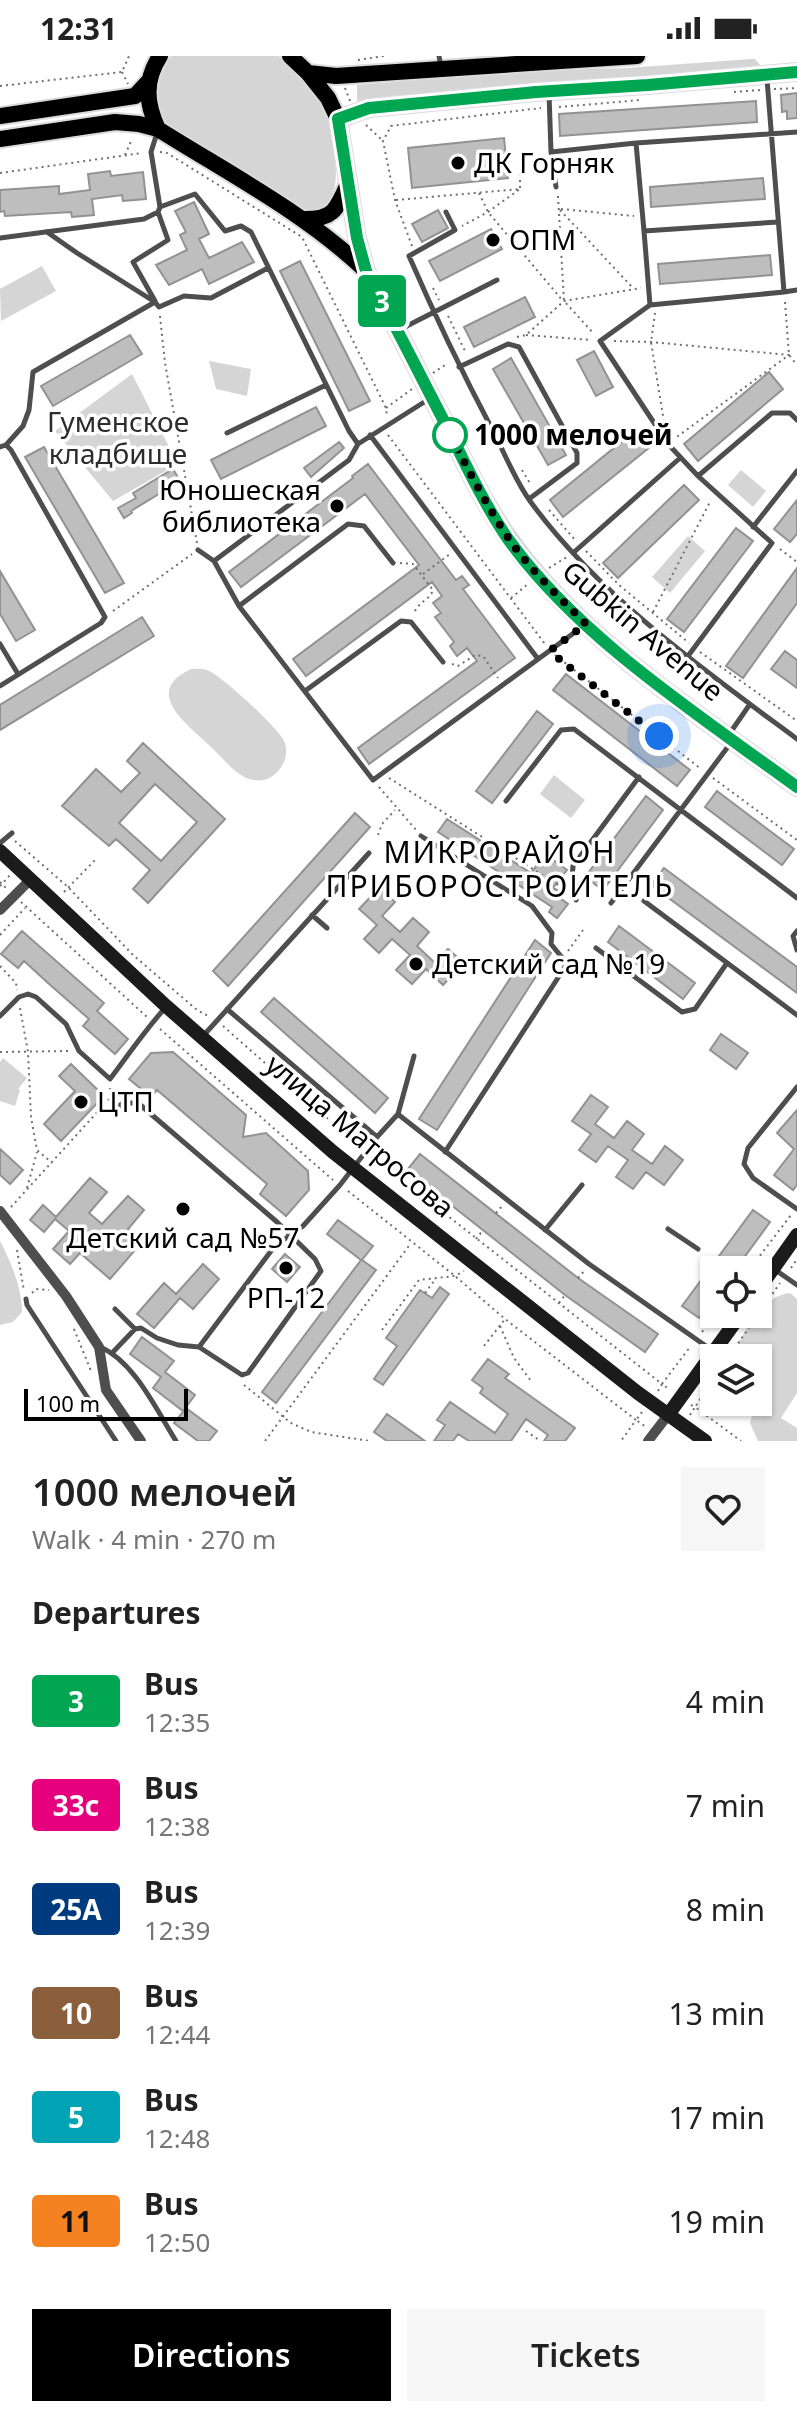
<!DOCTYPE html>
<meta charset="utf-8">
<style>
:root{--surface:#fff;--page:#f6f6f6;--text:#222;--muted:#767676;--accent:#000}
body{margin:0;font-family:"Noto Sans",sans-serif;background:var(--page);color:var(--text);height:100vh;display:flex;flex-direction:column;font-size:30px;white-space:nowrap}
*{box-sizing:border-box;margin:0}
p{font-size:26px;color:var(--muted)}
.icon{flex:none;width:44px;height:44px;fill:none;stroke:currentColor;stroke-width:2;stroke-linecap:round;stroke-linejoin:round}
.map{position:relative;height:1385px;overflow:hidden}
.drawer{display:flex;flex-direction:column;background:var(--surface);flex:1}
.drawer>*{flex:none}
.badge{padding:0 16px;border-radius:6px;font-size:28px;line-height:52px}
.tools{position:absolute;left:700px;top:1200px;display:grid;gap:16px}
.tools a{display:grid;place-items:center;width:72px;height:72px;border-radius:0px;background:var(--surface);box-shadow:0 2px 6px #0004;font-size:40px}
.scale{position:absolute;left:24px;bottom:20px;width:164px;box-sizing:border-box;padding-left:8px;border:4px solid #000;border-top:0;font-size:22px;line-height:28px;white-space:nowrap;color:#000;-webkit-text-stroke:6px #fff;paint-order:stroke}
.you{position:absolute;width:40px;height:40px;margin:-20px;border:6px solid #fff;border-radius:50%;background:#1a73e8;box-shadow:0 0 0 12px #1a73e833}
.map>.badge{position:absolute;translate:-50% -50%;box-shadow:0 0 0 4px #fff}
h2{padding:0 32px;font-size:30px;line-height:72px}
.round{display:grid;place-items:center;flex:none;width:84px;height:84px;border-radius:0px;background:var(--page)}
.overview{display:flex;align-items:center;justify-content:space-between;height:136px;padding:0 32px}
h1{font-size:38px;font-weight:600;line-height:60px}
.action{display:flex;gap:16px;margin-top:auto;padding:16px 32px}
.action a{flex:1;height:92px;border-radius:0px;background:var(--accent);color:#fff;font-size:32px;font-weight:600;line-height:92px;text-align:center}
.action a+a{background:var(--page);color:var(--text)}
ul{padding:0;list-style:none}
li{display:flex;align-items:center;gap:24px;height:104px;padding:0 32px}
li div{flex:1}
li b{display:block;font-size:30px}
li em{font-style:normal}
li .badge{min-width:88px;font-weight:700;text-align:center}
.status{display:flex;justify-content:space-between;align-items:center;height:56px;padding:0 40px;background:var(--surface);direction:ltr}
.status svg{height:22px;fill:currentColor}
.map>svg:first-child{display:block}
.green{fill:#d5d5d5}
.building{fill:#bebebe;stroke:#929292;stroke-width:2;fill-rule:evenodd}
.lines{fill:none;stroke-linecap:round;stroke-linejoin:round}
.primary-casing{stroke:#dbdbdb;stroke-width:20}
.path{stroke:#707070;stroke-width:2;stroke-dasharray:2 4;stroke-linecap:butt}
.service{stroke:#4e4e4e;stroke-width:5}
.minor{stroke:#4e4e4e;stroke-width:10}
.secondary{stroke:#1b1b1b;stroke-width:14}
.primary{stroke:#000;stroke-width:16}
.line-casing{stroke:#fff;stroke-width:18}
.line{stroke:#00a651;stroke-width:12}
.walk{stroke:#000;stroke-width:8;stroke-dasharray:0 14.4}
.poi-dot{fill:#000;stroke:#fff;stroke-width:3}
.stop-dot{fill:#fff;stroke:#00a651;stroke-width:4}
.labels{text-anchor:middle;stroke-width:7;stroke-linejoin:round;paint-order:stroke}
.poi-label{font-size:28px;fill:#000;stroke:#fff;text-anchor:start}
.park-label{font-size:28px;fill:#2c2c2c;stroke:#fff}
.stop-label{font-size:28px;font-weight:bold;fill:#000;stroke:#fff;text-anchor:start}
.street-label{font-size:28px;fill:#000;stroke:#fff}
.neighbourhood-label{font-size:30px;letter-spacing:2px;fill:#000;stroke:#fff}
</style>
<div class="status"><b>12:31</b><svg viewBox="0 0 49 12"><path d="M0 12V9h3v3zM5 12V6h3v6zM10 12V3h3v9zM15 12V0h3v12zM26 1h20v11H26zM47 4h2v5h-2z"/></svg></div>
<div class="map">
<svg width="797" height="1385" viewBox="0 0 797 1385">
<rect width="100%" height="100%" fill="#fff"/>
<path class="green" d="M171,0H279C292,13 309,25 319,40C332,59 349,145 320,155C314,158 307,154 302,152L169,71C152,46 156,24 171,0Z
M751,3H755L760,9L756,12L357,46V29L519,15L627,12Z
M42,210L56,235L1,265L0,233Z
M209,305L251,313L247,340L216,333Z
M132,318L178,408L113,445L55,375Z
M741,414L766,435L753,451L728,429Z
M688,480L705,495L670,537L652,521Z
M191,613C197,613 204,612 209,615C223,621 278,672 284,685C291,700 280,720 264,724C259,725 251,724 246,722C232,715 221,700 210,690C186,667 142,636 191,613Z
M554,719L585,744L571,762L540,738Z
M3,1002L27,1022L18,1033L20,1034L15,1050L0,1045V1006Z
M0,1185C11,1206 22,1232 22,1256L13,1266L0,1269Z
M790,1237L797,1243V1337L781,1362L797,1372V1385H758L750,1367L752,1359L740,1348L719,1352L714,1346H758V1302H731C744,1277 759,1241 790,1237Z"/>
<path class="building" d="M797,37V62L787,63V55L782,56L781,39Z
M756,45L757,66L560,80L559,58Z
M504,82L508,122L412,132L408,92Z
M110,115L111,120L143,116L146,143L123,145L122,139L92,143L94,159L72,161L71,156L5,160L4,155L0,156V134L59,130V138L90,134L88,118Z
M763,122L765,143L651,151L650,131Z
M194,146L209,178L199,183L209,202L242,186L254,206L209,228L202,213L169,229L156,209L187,194L180,179L186,176L175,155Z
M438,154L448,172L422,186L412,168Z
M491,173L502,193L440,225L429,205Z
M770,199L772,219L660,228L658,208Z
M300,205L370,345L349,355L280,215Z
M525,241L535,261L474,291L464,271Z
M130,279L142,298L53,350L41,330Z
M594,295L613,331L596,340L577,304Z
M511,302L566,399L548,409L493,313Z
M769,316L783,333L698,405L684,388Z
M316,351L326,370L221,423L211,404Z
M636,374L650,391L563,461L550,444Z
M339,386L344,392L311,421L304,412Z
M44,391L124,527L105,537L25,401Z
M368,408L456,524L462,520L469,529L463,533L515,602L369,708L358,692L477,605L467,592L457,600L450,590L454,586L435,561L441,557L433,547L442,540L432,526L306,620L293,603L419,509L365,438L241,531L229,516L353,422L352,420Z
M173,413L180,425L131,455L132,457L124,462L118,452L136,442L133,437Z
M684,429L699,444L618,522L603,507Z
M797,444V478L790,486L774,473Z
M736,472L753,485L684,576L667,563Z
M797,512V547L743,622L726,610Z
M0,515L35,574L16,585L0,558Z
M142,561L154,580L0,674V649Z
M785,595L797,604V632L771,613Z
M566,618L690,714L677,730L553,634Z
M537,655L553,668L492,747L476,735Z
M143,687L225,763L148,847L133,833L150,814L116,783L109,790L62,750L96,713L121,736L140,717L127,705ZM155,728L197,766L161,805L119,767Z
M717,735L794,793L782,809L705,751Z
M646,740L663,754L603,834L585,821Z
M355,757L370,771L228,930L213,915Z
M447,763L531,817L545,798L567,814L553,832L559,835L556,839L568,848L557,862L549,856L552,851L438,776Z
M664,812L797,911V937L651,829Z
M379,832L395,846L382,860L400,876L413,862L429,876L417,890L435,907L448,893L464,907L443,929L426,913L412,928L396,914L410,899L392,883L379,897L364,883L377,869L359,853Z
M619,870L695,927L683,943L608,886Z
M22,875L104,947L97,955L128,983L115,998L83,970L89,963L48,927L24,905L18,912L1,898Z
M535,884L551,897L437,1074L419,1063Z
M274,942L388,1042L375,1057L261,956Z
M721,978L748,997L736,1013L710,994Z
M173,996L246,1059L243,1081L266,1077L308,1115L309,1134L286,1160L260,1138L267,1128L157,1034L151,1041L129,1023L151,997Z
M71,1008L104,1040L61,1085L44,1068L75,1035L59,1020Z
M591,1039L608,1051L595,1068L614,1082L627,1065L644,1078L632,1094L652,1108L665,1090L683,1104L664,1129L646,1116L633,1133L616,1121L628,1104L608,1090L596,1106L579,1094L591,1078L572,1065Z
M797,1054V1129L793,1134L774,1119L794,1093L777,1077Z
M0,1093L23,1114L10,1128L0,1119Z
M420,1098L578,1222L658,1278L645,1296L565,1239L407,1114Z
M90,1122L107,1136L89,1157L102,1168L128,1140L144,1154L128,1173L143,1185L110,1223L80,1197L70,1208L53,1193L69,1175L55,1163L44,1176L30,1164L43,1149L56,1161Z
M753,1154L770,1166L735,1214H714V1243L699,1262L682,1250Z
M338,1164L373,1190L362,1204L376,1214L276,1347L262,1336L361,1204L327,1178Z
M285,1198L300,1211L287,1226L272,1213Z
M203,1208L219,1223L193,1253L180,1242L154,1272L137,1258L164,1227L176,1238Z
M440,1231L449,1238L383,1329L374,1323L397,1290L386,1282L420,1234L432,1242Z
M142,1281L174,1305L165,1316L195,1339L183,1355L153,1332L161,1321L130,1298Z
M488,1303L509,1318L505,1322L575,1372L565,1385H544L548,1379L526,1363L511,1385H469L458,1378L453,1385H434L445,1369L437,1364L450,1346L495,1377L508,1358L480,1337L483,1332L472,1324Z
M186,1352L217,1375L209,1385H198L174,1367Z
M387,1358L425,1385H387L374,1376Z"/>
<g class="lines">
<g class="primary-casing">
<path id="primary" d="M160,0C144,25 146,47 158,73C228,117 305,157 365,214
M290,0L308,17L328,42L338,63L357,182L366,215C394,267 420,319 447,371C466,409 484,448 509,483C581,584 698,658 797,731
M308,17L336,20L637,0
M0,60L135,40L148,26
M338,63L369,52L536,36L648,29L797,16
M0,83L115,66L139,68L158,73
M302,163C332,164 336,155 347,130"/>
</g>
<path class="path" d="M358,4L384,0
M122,16L128,28
M0,30L122,16L129,0
M345,32L350,45
M774,33L797,32
M734,36L760,34
M559,51L640,44
M366,69L382,84
M160,96L167,97L302,181L386,352L387,361
M125,99L132,83
M0,117L142,97
M520,132V105
M479,137L488,156L563,245
M558,140L564,245L594,278
M396,144L520,133L488,156L462,170
M561,153L634,160
M560,154L632,231
M412,190L395,144L383,85L391,70L541,52
M433,232L439,244
M785,246L789,299L797,309
M655,257L651,286L664,366
M160,260L165,307L197,487
M448,260L466,297
M526,279L591,284
M517,281L526,279L564,245L641,232
M614,285L651,286L789,299L674,383
M433,317L448,307
M386,352L412,333
M388,379L545,588
M522,414L531,429
M549,454L576,485
M780,493L797,506
M586,495L619,529L689,587
M400,507L413,508L433,534C430,544 419,545 414,557
M549,512L567,501
M423,518L450,498
M511,542L528,528
M113,555L192,498
M653,556L711,444
M700,596L797,665
M555,599L701,713
M452,608L458,610L475,599L483,600L498,622
M389,722L566,834
M713,722L797,784
M379,731L417,775
M378,779L382,768L395,754
M15,785L68,831L133,899L197,954L208,960
M0,826L8,834
M0,830L10,819
M64,836L95,804
M21,846L147,961
M0,879L25,852
M568,895L583,874
M0,910L16,927L17,934
M20,952L28,996L31,1061L37,1094L52,1107
M223,970L359,1090
M160,973L333,1124
M0,996L70,995
M374,1102L662,1328L690,1291
M27,1132L37,1096
M348,1135L455,1220L505,1263L636,1364L621,1385
M11,1151L111,1041L110,1032
M496,1157L503,1149
M476,1183L483,1174
M17,1194L24,1235
M791,1212L797,1203
M749,1214L791,1159
M578,1222L585,1214
M32,1237L36,1233L49,1234
M425,1237L434,1225
M559,1247L565,1239
M500,1270L514,1302L531,1325
M74,1273L91,1315
M382,1274L419,1224L455,1220L464,1215
M702,1276L715,1258
M484,1290L505,1263
M728,1302L780,1227
M714,1323L695,1351L741,1385
M244,1329L291,1367L311,1376L370,1385
M658,1335L662,1328L670,1334
M642,1356L636,1364L646,1371
M690,1359L695,1351L691,1349
M526,1375L539,1384L538,1385
M265,1385L411,1187"/>
<path class="service" d="M439,0L441,11
M549,37L551,96L556,131
M636,87L644,175
M551,96L636,87L797,76
M160,151L195,138L225,175L241,170L251,176L349,375L358,388
M446,156L455,174L409,200C435,260 463,318 493,375C505,398 515,424 530,445C599,540 704,614 797,683
M47,176L77,197L155,246L159,251L184,240L211,242L268,212
M0,182L144,163L158,156
M784,236L797,234
M155,245L133,206L168,184L158,156L160,151L151,96L157,77
M650,249L644,175L778,166
M399,274L497,224
M459,311L508,288L519,291L577,397V407L529,443
M227,377L326,329
M370,379L538,603
M6,389L23,370L29,354L33,316L155,246
M0,391L6,389L11,394L105,561L101,567L0,630
M698,420L772,357H790L797,364
M753,471L797,415
M198,494L214,505L239,550L373,724L582,571
M573,497L680,402
M214,505L349,404L358,388L429,343
M239,550L348,468L364,470L393,507
M0,588L18,618
M688,600L772,487L698,420L668,388L600,285L650,249L784,236L767,23
M305,635L401,565L411,566L443,606
M730,677L750,648
M506,745L561,674L574,673L797,842
M421,780L532,850L552,877L551,888L564,904L565,911L445,1096
M0,787L12,777
M576,844L572,823L573,810L639,721
M644,845L797,959
M611,847L730,688
M312,859L327,872
M797,875L793,880L797,894
M596,892L682,956L695,953L727,907
M227,953L377,1081
M0,960L19,941L28,938L36,941L66,968L79,995L110,1023C129,998 145,974 166,951
M203,980L369,797
M797,1031L748,1092L744,1108L753,1122L797,1153
M118,1051L123,1047H138L277,1166L315,1203L321,1215L248,1317L242,1319L199,1291
M399,1059L589,1208L713,1295
M668,1173L698,1193
M545,1174L582,1129
M774,1213L797,1229
M26,1243L27,1249L116,1385
M115,1253L135,1273
M100,1291C134,1305 157,1355 176,1385
M113,1296L135,1273L141,1272L157,1282L178,1289L199,1291L274,1191L303,1170L340,1129L377,1081L398,1058L414,1000"/>
<path class="minor" d="M0,854L30,824
M0,1155L66,1240L99,1291L106,1334L141,1385
M648,1385L668,1359"/>
<path class="secondary" d="M0,795L166,950L333,1096L638,1337L705,1385
M758,1234L797,1179
M668,1359L741,1258"/>
<use href="#primary" class="primary"/>
</g>
<g class="lines">
<g class="line-casing">
<path id="line" d="M797,16L648,29L536,36L369,52L338,63L357,182L366,215C394,267 420,319 447,371C466,409 484,448 508,483C579,582 699,659 797,731"/>
</g>
<use href="#line" class="line"/>
<path class="walk" d="M450,379L444,367C464,405 483,444 507,480C529,513 558,540 586,568L551,594L560,604L659,680"/>
</g>
<g class="poi-dot">
<circle cx="458" cy="107" r="8"/>
<circle cx="493" cy="184" r="8"/>
<circle cx="337" cy="450" r="8"/>
<circle cx="416" cy="908" r="8"/>
<circle cx="81" cy="1046" r="8"/>
<circle cx="183" cy="1153" r="8"/>
<circle cx="286" cy="1212" r="8"/>
</g>
<circle class="stop-dot" cx="450" cy="379" r="16"/>
<g class="labels">
<g class="poi-label">
<text x="474" y="117">ДК Горняк</text>
<text x="509" y="194">ОПМ</text>
<text x="321" y="444" text-anchor="end">Юношеская<tspan x="321" dy="32">библиотека</tspan></text>
<text x="432" y="918">Детский сад №19</text>
<text x="97" y="1056">ЦТП</text>
<text x="183" y="1192" text-anchor="middle">Детский сад №57</text>
<text x="286" y="1252" text-anchor="middle">РП-12</text>
</g>
<g class="park-label">
<text x="118" y="376">Гуменское<tspan x="118" dy="32">кладбище</tspan></text>
</g>
<g class="stop-label">
<text x="474" y="389">1000 мелочей</text>
</g>
<g class="street-label">
<text transform="translate(643 575) rotate(40)" y="10">Gubkin Avenue</text>
<text transform="translate(360 1080) rotate(40)" y="10">улица Матросова</text>
</g>
<g class="neighbourhood-label">
<text x="500" y="807">МИКРОРАЙОН<tspan x="500" dy="34">ПРИБОРОСТРОИТЕЛЬ</tspan></text>
</g>
</g>
</svg>
<div class="tools">
<a><svg class="icon" aria-label="locate" viewBox="0 0 24 24"><circle cx="12" cy="12" r="6"/><path d="M12 2v4M12 18v4M2 12h4M18 12h4"/></svg></a>
<a><svg class="icon" aria-label="layers" viewBox="0 0 24 24"><path d="M12 4l9 5-9 5-9-5zM3 14l9 5 9-5"/></svg></a>
</div>
<div class="scale">100 m</div>
<div class="you" style="left:659px;top:680px"></div>
<b class="badge" style="left:382px;top:245px;background:#00a651;color:#fff">3</b>
</div>
<section class="drawer">
<div class="overview"><div><h1>1000 мелочей</h1><p>Walk · 4 min · 270 m</p></div><a class="round"><svg class="icon" aria-label="heart" viewBox="0 0 24 24"><path d="M12 20l-8-8c-3-5 5-10 8-4 3-6 11-1 8 4z"/></svg></a></div>
<h2>Departures</h2>
<ul>
<li><span class="badge" style="background:#00a651;color:#fff">3</span><div><b>Bus</b><p>12:35</p></div><em>4 min</em></li>
<li><span class="badge" style="background:#e6007e;color:#fff">33с</span><div><b>Bus</b><p>12:38</p></div><em>7 min</em></li>
<li><span class="badge" style="background:#003b80;color:#fff">25А</span><div><b>Bus</b><p>12:39</p></div><em>8 min</em></li>
<li><span class="badge" style="background:#8b5e3c;color:#fff">10</span><div><b>Bus</b><p>12:44</p></div><em>13 min</em></li>
<li><span class="badge" style="background:#00a3b4;color:#fff">5</span><div><b>Bus</b><p>12:48</p></div><em>17 min</em></li>
<li><span class="badge" style="background:#f58220;color:#111">11</span><div><b>Bus</b><p>12:50</p></div><em>19 min</em></li>
</ul>
<div class="action"><a>Directions</a><a>Tickets</a></div>
</section>
